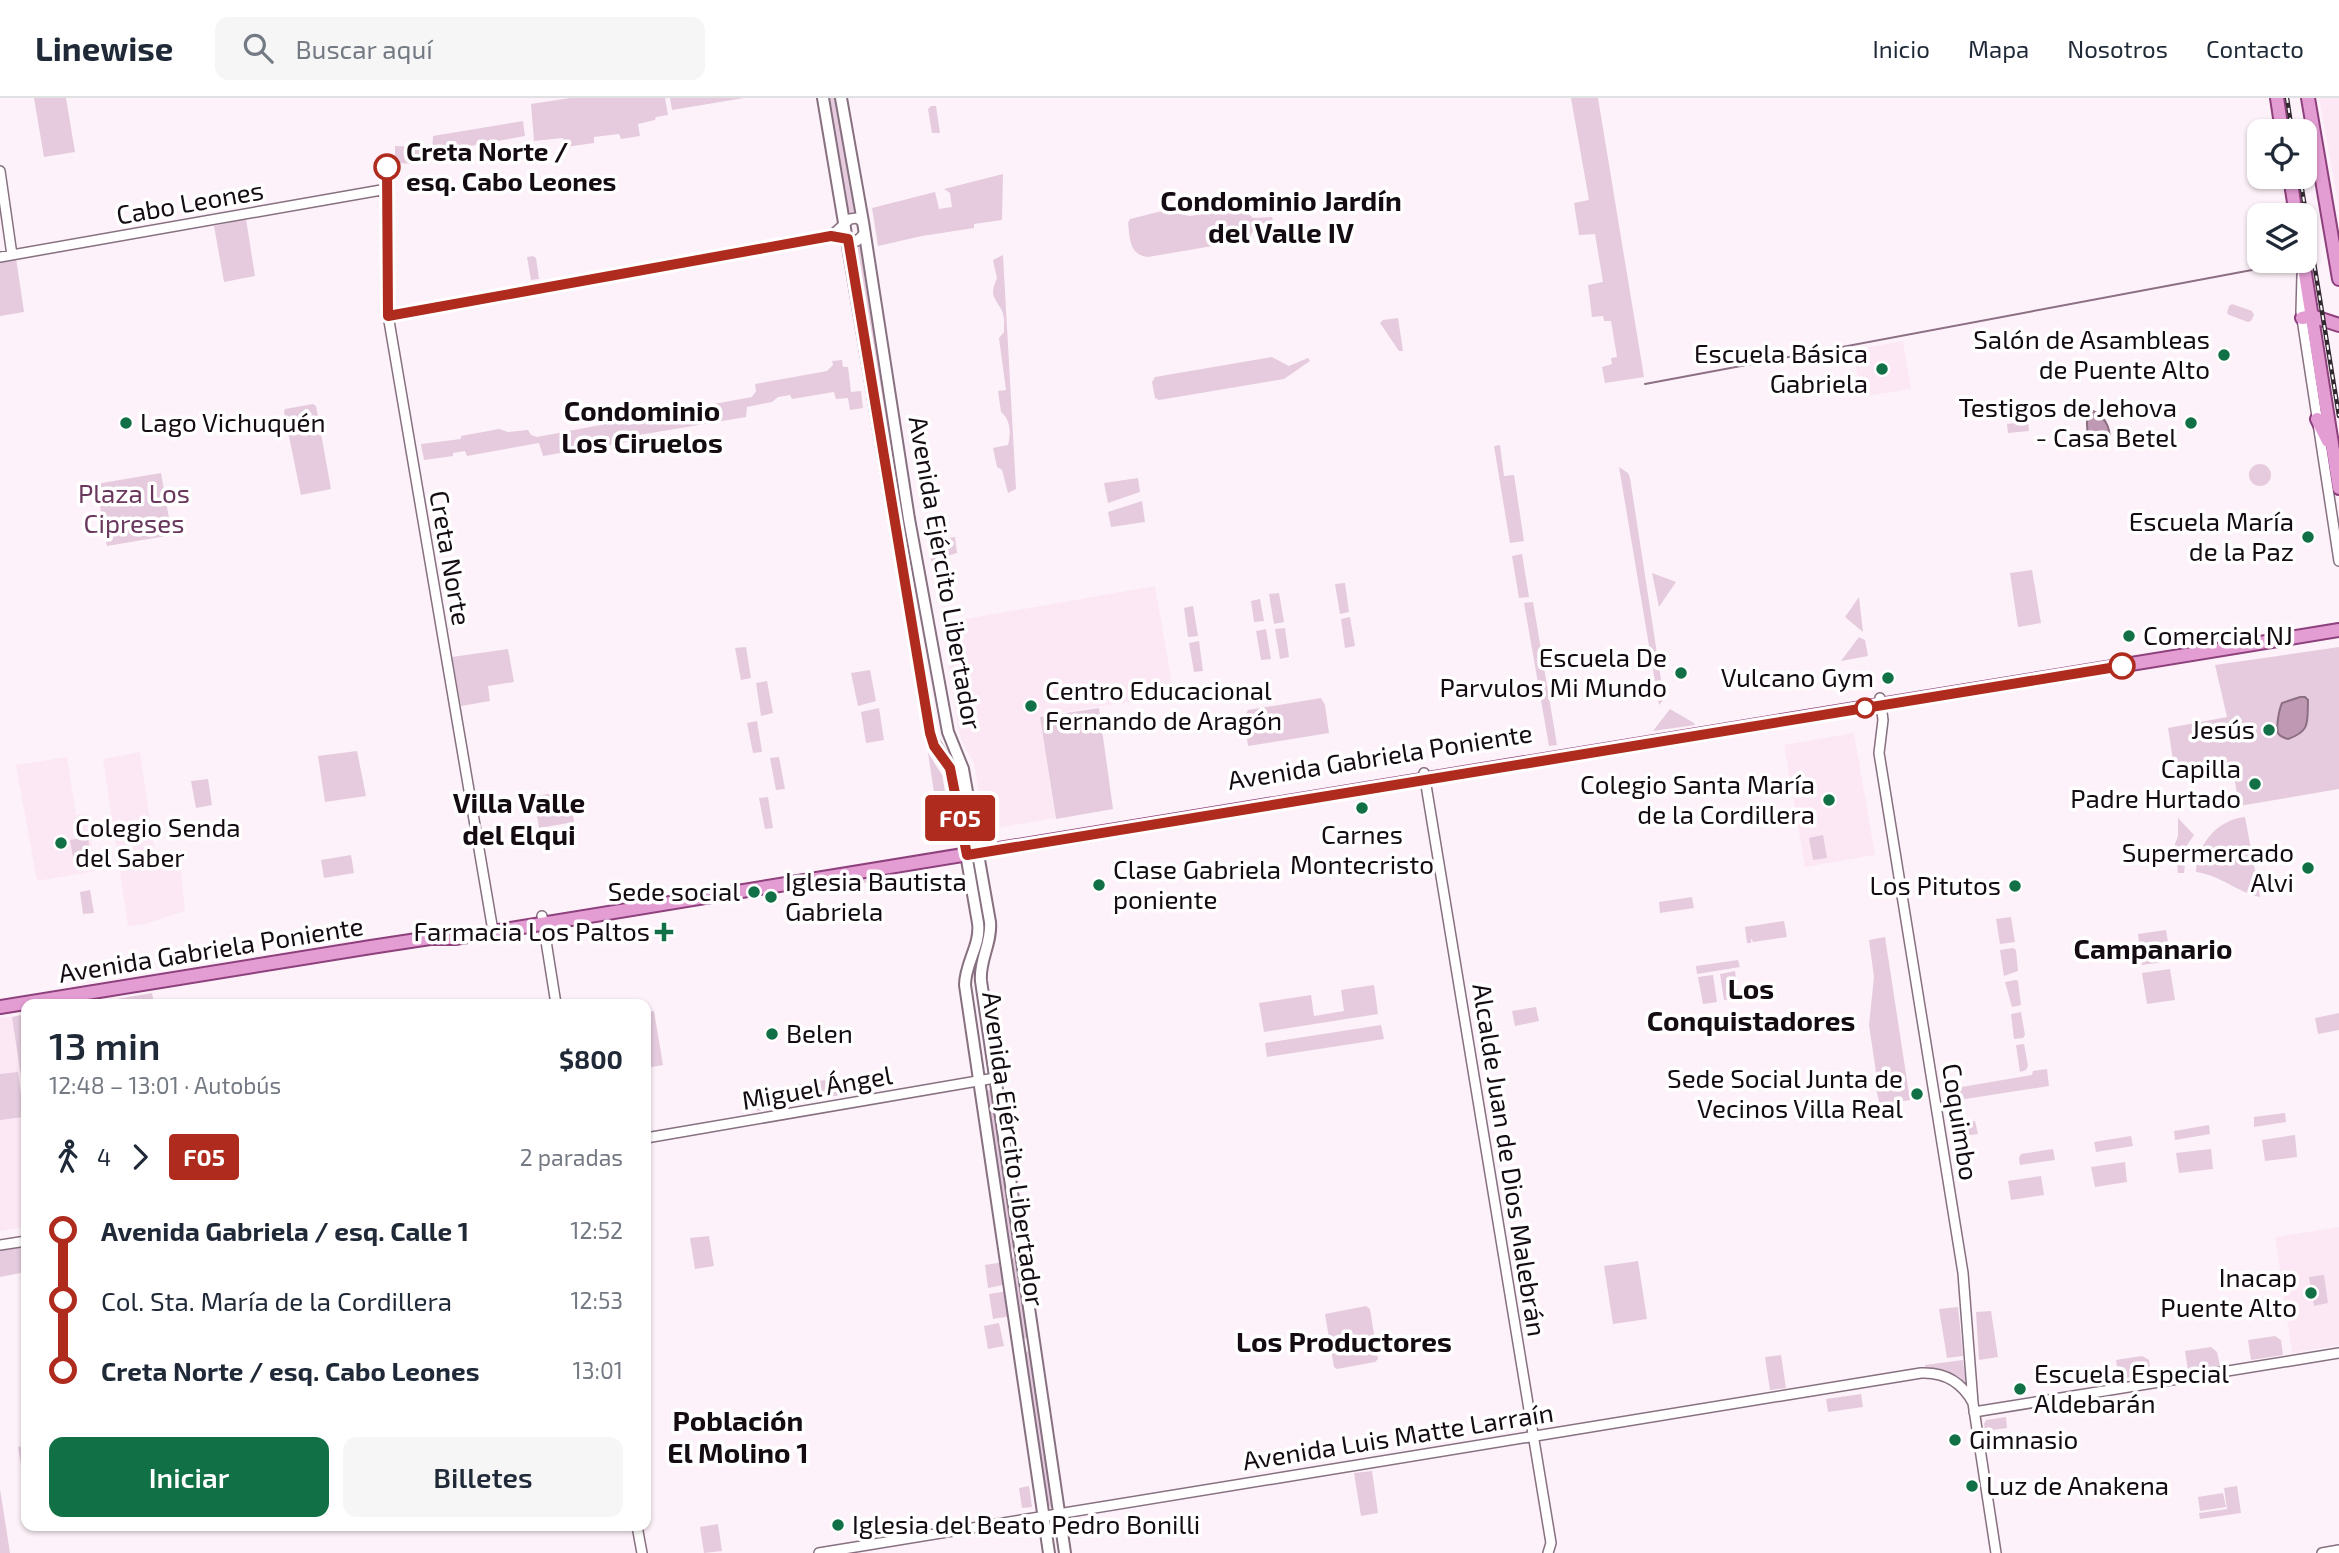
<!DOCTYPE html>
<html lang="es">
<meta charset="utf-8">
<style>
:root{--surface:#fff;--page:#f6f6f7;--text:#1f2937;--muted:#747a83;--line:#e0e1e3;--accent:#117045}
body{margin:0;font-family:"Exo 2",sans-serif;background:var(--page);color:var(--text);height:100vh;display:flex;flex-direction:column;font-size:26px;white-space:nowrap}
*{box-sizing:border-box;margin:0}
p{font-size:23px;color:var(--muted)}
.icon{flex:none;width:38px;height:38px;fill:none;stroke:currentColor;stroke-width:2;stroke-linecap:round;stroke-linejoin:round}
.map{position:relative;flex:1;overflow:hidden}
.drawer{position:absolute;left:21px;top:901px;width:630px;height:532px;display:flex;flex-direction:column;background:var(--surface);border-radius:14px;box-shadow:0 2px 5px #0004}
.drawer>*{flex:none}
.badge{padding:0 14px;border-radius:5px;font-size:24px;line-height:46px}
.controls{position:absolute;left:2247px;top:21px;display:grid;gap:14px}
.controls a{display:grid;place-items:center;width:70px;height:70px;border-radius:14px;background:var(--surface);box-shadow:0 2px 5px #0004;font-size:35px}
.map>.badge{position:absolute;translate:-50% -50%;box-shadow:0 0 0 4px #fff}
.legs{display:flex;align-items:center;gap:10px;height:77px;padding:0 28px;font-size:23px}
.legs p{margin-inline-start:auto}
.head{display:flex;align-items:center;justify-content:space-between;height:119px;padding:0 28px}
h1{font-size:38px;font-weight:600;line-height:52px}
.primary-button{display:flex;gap:14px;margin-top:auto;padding:14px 28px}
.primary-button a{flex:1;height:80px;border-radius:14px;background:var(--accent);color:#fff;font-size:28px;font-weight:600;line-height:80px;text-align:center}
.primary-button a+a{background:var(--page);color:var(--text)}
ul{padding:0 28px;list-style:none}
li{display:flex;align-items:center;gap:24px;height:70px;font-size:26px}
li i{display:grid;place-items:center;width:10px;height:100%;margin:0 9px;background:currentColor}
li i::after{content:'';width:18px;height:18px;margin:-9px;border:5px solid;border-radius:50%;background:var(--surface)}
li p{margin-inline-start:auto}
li:first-child i{background:linear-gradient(#0000 50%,currentColor 0)}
li:last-child i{background:linear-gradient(currentColor 50%,#0000 0)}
header{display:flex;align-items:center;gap:42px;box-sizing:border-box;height:98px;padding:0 35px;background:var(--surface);border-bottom:2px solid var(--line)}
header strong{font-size:33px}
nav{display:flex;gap:38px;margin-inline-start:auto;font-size:24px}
.search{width:490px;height:63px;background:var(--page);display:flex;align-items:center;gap:18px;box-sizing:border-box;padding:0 24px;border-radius:14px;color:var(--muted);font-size:26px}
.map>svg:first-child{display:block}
.built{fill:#fce8f5}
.green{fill:#e5cbdd}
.water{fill:#bf99b4;stroke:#8c6f83;stroke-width:2}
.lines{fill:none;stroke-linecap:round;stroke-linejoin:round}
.stream{stroke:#8c6f83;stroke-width:2}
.tertiary-casing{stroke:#877080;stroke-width:12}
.secondary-casing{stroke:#877080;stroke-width:14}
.primary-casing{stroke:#8e407c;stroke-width:16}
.tertiary{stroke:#fff;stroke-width:9}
.secondary{stroke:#fff;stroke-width:10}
.primary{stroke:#e39dd3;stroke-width:12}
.rail-casing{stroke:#322930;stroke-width:4.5}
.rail{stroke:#fff;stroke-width:2;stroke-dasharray:5;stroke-linecap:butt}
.line-1-casing{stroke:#fff;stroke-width:16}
.line-1{stroke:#af2b1e;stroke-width:10}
.stop-1-dot{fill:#fff;stroke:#af2b1e;stroke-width:3.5}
.poi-dot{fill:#117045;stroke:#fff;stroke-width:2.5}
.labels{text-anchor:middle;stroke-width:7;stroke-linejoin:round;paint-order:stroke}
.stop-label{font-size:26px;font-weight:bold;fill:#140c12;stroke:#fff;text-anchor:start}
.street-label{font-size:26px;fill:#140c12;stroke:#fff}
.poi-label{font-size:26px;fill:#140c12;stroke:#fff;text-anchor:end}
.park-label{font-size:26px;fill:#6a385d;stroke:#fff}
.neighbourhood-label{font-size:28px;font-weight:bold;fill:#140c12;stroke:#fff}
</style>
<header>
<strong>Linewise</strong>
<div class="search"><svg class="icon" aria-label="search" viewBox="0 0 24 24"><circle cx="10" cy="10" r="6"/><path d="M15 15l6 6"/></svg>Buscar aquí</div>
<nav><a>Inicio</a><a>Mapa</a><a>Nosotros</a><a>Contacto</a></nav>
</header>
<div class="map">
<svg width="2339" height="1455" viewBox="0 0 2339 1455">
<rect width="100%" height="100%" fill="#fdf2f9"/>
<path class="built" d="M2319,0H2339V110Z
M1903,243L1911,291L1861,299L1853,252Z
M1155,488L1174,597L1040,618L1055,720L985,732L974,665L961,642L958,629L942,525Z
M1854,635L1875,757L1805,769L1784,647Z
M140,654L157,769L180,765L185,813L145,826L128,828L103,661Z
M67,659L76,717L87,716L96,773L37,783L16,667Z
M12,919L26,1012V1129L0,1133V920Z
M2339,1129V1247L2292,1255L2275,1139Z"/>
<path class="green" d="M34,0H66L75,54L44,59Z
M570,0H665L668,17L656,19L655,22L638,26L640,38L621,41L619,36L594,39V45L566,49L563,40L534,43L531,6Z
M670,0H744L672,12Z
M828,0H837L857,118L849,120Z
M1571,0H1598L1644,279L1605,285L1602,269L1612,266L1611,260L1617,259L1611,223H1604L1603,218L1592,219L1588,187L1603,184L1595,136L1579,137L1574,105L1589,102Z
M931,8H936L940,35H932L928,11Z
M523,23L525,38L432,55L433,38Z
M395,48L423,49L422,66L395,65Z
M1003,76L1002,122L974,126V130L922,138L878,148L872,110L935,94L939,111L952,109L950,95L944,91Z
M1240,110L1244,111L1253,120L1272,119L1273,123L1256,127L1248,142L1148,159C1129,157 1130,140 1128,125L1130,121L1162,113L1190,118Z
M246,121L255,178L224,184L214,128Z
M863,143L904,412L901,414H898L852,145Z
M1003,157L1016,391L1008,395L1002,372L997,369L993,350L1008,347C1011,336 1011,322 1001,314L998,293L1006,292L999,240L1004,234C1004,227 1005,217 1001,211C993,197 990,197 997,180L993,162Z
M533,158L536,160L539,181L531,182L527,159Z
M16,160L24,214L0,218V163Z
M2232,206L2252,213L2254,217L2251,223L2248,224L2229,217L2227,215L2229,208Z
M1398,220L1403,253H1399L1380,225L1383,222Z
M1272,259L1289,268L1308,260L1310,263L1284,281L1159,302L1155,300L1152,284L1155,279Z
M842,262L843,269H848L851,294L861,293L863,310L850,312L848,300L836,301L834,294L792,301L790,297L778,299L772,304L747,309L746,319L633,338L632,343L543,358L539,345L467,358L465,353L453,355V358L424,362L421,346L461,341V338L499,331L508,334L528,332L531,337L537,339L627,322L628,327L660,322L659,316L752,299L756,293L755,286L827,273L833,267L832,263Z
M313,306L316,308L331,391L301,397L284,314L285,311Z
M2028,323L2029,333L2008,335L2007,326Z
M1500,347L1504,378L1514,377L1524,443L1510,445L1494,348Z
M2249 377a11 11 0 1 1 22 0a11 11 0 1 1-22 0Z
M1619,369L1628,375L1630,380L1664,601L1659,607Z
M161,375L172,437L107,448L96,386Z
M1138,380L1140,394L1108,405L1104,385Z
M1142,403L1145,424L1111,429L1108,414Z
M955,439L957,455L931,463L928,444Z
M1522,456L1529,499L1519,500L1512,458Z
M2032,472L2041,525L2018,529L2010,475Z
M1652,475L1676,484L1659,509Z
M1345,485L1349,514L1340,516L1335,486Z
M1279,495L1284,524L1274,526L1269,496Z
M1859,499L1863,534L1845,519Z
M1260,501L1264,523L1254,524L1251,503Z
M1533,504L1557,647L1549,648L1524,505Z
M1193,508L1198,538L1188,539L1184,510Z
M1350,519L1355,548L1345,550L1341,521Z
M1285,530L1289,559L1280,561L1275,531Z
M1266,531L1271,561L1261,562L1256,533Z
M1859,539L1865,542L1868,558L1841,563Z
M1199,543L1203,573L1194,574L1189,545Z
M746,549L751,580L741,582L735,550Z
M2339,549V691L2239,708L2232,666L2175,675L2168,630L2227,619L2215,567Z
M508,551L514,584L488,588L490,603L461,608L452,559Z
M870,572L876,603L858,608L851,575Z
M767,583L773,615L761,618L756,585Z
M1321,600L1325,607L1329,635L1248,648L1244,620L1248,612Z
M879,610L884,642L866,645L861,614Z
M1099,610L1113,711L1056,721L1040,619Z
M1670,611L1694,625L1695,627L1653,633Z
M757,623L762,654L753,655L747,625Z
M357,653L366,698L325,704L318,658Z
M928,655L942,677L953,738L941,740Z
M779,659L785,691L776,692L770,660Z
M208,681L212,707L196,710L191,683Z
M569,693L574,724L539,730L534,698Z
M768,699L773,730L765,731L759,700Z
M2245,719L2260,799C2237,794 2220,777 2196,774C2197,746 2217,722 2245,719Z
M2178,720L2194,737L2187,747L2184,775H2178L2175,746L2178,738Z
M1823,737L1827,760L1813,762L1809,740Z
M88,739L92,769L75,771L70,742Z
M351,757L354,775L324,780L321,762Z
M883,769L876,783L824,791L816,780Z
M90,792L94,815L83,816L80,794Z
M1692,799L1694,810L1660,815L1659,804Z
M2011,819L2015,844L2000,846L1996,821Z
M1784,823L1787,839L1753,844L1751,840V845H1747L1745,829Z
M2166,832L2171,863L2142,867L2138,836Z
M1885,839L1910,1002L1880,1007L1875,987L1877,981L1869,927L1874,879L1869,842Z
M2013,850L2016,852L2018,873L2004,878L2000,852Z
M1738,862L1740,869L1697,876L1696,868Z
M2170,871L2175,902L2147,906L2142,875Z
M1735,873L1739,900L1724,902L1720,876Z
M1713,877L1717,904L1703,906L1698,879Z
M2016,882L2018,883L2021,907L2012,909L2005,884Z
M1374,887L1378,916L1264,934L1259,905L1311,897L1314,918L1344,913L1341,892Z
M152,895L154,906H105V903Z
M1536,909L1539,923L1515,928L1512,913Z
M654,913L663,967L646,970V914Z
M2021,914L2025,937L2023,940L2014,941L2011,916Z
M2339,915V932L2318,936L2315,920Z
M26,916V1012L12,919Z
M1381,927L1384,941L1267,959L1265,945Z
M2024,946L2028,968L2026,972L2020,974L2016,947Z
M888,971L892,987L859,993L856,977Z
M2047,971L2049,988L1946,1004L1944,992L2032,977L2033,973Z
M18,974L24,1019L0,1022V976Z
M855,977L858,994L829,999L827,982Z
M825,982L828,999L798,1004L794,987Z
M784,990L787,1008L757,1013L754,994Z
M994,991L1017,1149L1012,1151L1009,1149L984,993Z
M2285,1015L2286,1024L2254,1029V1019Z
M1975,1023L1978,1036L1951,1040L1949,1028Z
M2209,1027L2210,1036L2175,1042L2174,1033Z
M2295,1037L2297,1059L2265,1063L2262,1042Z
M2131,1038L2133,1048L2096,1054L2094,1044Z
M2053,1051L2055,1062L2020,1067L2019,1060L2021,1056Z
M2211,1051L2213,1071L2179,1075L2176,1055Z
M2125,1064L2127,1084L2095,1089L2091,1069Z
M2041,1078L2044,1097L2011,1102L2008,1083Z
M709,1138L714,1168L695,1171L690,1140Z
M26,1148V1174L0,1179V1152Z
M1015,1159L1017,1161L1029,1239L1027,1241L1021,1239L1010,1162Z
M1638,1163L1647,1221L1613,1226L1604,1168Z
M1004,1164L1008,1186L988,1190L985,1167Z
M2324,1177L2328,1205L2314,1208L2309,1179Z
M1008,1193L1012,1218L993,1221L989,1196Z
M1366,1208L1370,1211L1378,1261L1375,1264L1337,1271L1334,1269L1325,1216Z
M1958,1209L1963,1258L1947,1260L1939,1211Z
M1991,1213L1998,1259L1979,1262L1976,1214Z
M999,1225L1004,1248L988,1251L984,1228Z
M2275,1238L2281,1242L2283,1257L2251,1262L2248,1242Z
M2211,1249L2217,1254L2220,1268L2188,1273L2185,1253Z
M1033,1253L1054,1410H1051L1048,1406L1024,1254Z
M1781,1257L1786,1290L1770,1292L1765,1259Z
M2142,1258L2149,1262L2151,1276L2119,1281L2116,1262Z
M1963,1262L1966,1285C1956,1274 1941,1272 1926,1272L1925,1267Z
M1861,1296L1863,1309L1828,1314L1826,1301Z
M2006,1319L2007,1330L1985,1333L1984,1326L1986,1322Z
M26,1347V1379H23L18,1349Z
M1372,1373L1378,1415L1361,1418L1354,1375Z
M1029,1388L1032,1409L1022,1410L1019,1390Z
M2237,1388L2241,1415L2200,1421L2199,1415L2227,1411L2224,1390Z
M0,1391L10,1455H0Z
M2223,1395L2226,1409L2200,1413L2198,1399Z
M718,1426L722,1453L704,1455L700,1429Z"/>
<path class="water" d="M2091,312C2106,318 2114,334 2107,349L2094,350C2086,339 2086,326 2088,314Z
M2300,599H2305L2308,602C2307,624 2311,633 2288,641C2284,640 2280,639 2278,635C2276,628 2279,612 2282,605Z"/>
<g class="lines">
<path class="stream" d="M1645,286L2284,166"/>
<g class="tertiary-casing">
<path id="tertiary" d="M0,73L12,157
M831,138L850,121L857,120L863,124
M0,159L387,91L388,217L493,833
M2302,177L2301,214L2339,463
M388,217L831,138L857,143L864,136
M1880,600L1883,622L1879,655L1963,1175L1973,1305L1996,1455
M1424,675L1551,1445L1548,1455
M542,818L556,906
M646,1040L995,980
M0,1147L26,1143
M1974,1314L2339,1255
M637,1428L642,1455
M819,1455L1921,1275C1945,1274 1962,1284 1973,1305
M2322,1455L2339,1452"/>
</g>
<g class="secondary-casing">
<path id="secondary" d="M823,0L930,635C934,651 947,660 952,675L978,825C981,847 965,865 965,887L1049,1455
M841,0L863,124L909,421L948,634L963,671L990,824C992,845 979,862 981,883L1065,1455"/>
</g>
<g class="primary-casing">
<path id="primary" d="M2277,0L2282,33
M2308,0L2339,181
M2290,79L2296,117
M2303,163L2339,390
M2302,220L2312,218L2339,227
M2317,321L2328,343
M0,909L371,849L430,840H455L2339,532"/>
</g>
<use href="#tertiary" class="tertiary"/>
<use href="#secondary" class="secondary"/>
<use href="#primary" class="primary"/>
<g class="rail-casing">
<path id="rail" d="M2287,0L2292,33
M2300,79L2339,318"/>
</g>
<use href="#rail" class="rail"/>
</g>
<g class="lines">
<g class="line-1-casing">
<path id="line-1" d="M387,69L388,218L831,138L848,141L930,635L934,648L950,670L967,757L2122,568"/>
</g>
<use href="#line-1" class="line-1"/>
</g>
<g class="stop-1-dot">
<circle cx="387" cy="69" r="12"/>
<circle cx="2122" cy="568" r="12"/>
<circle cx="1865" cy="610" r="9"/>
</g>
<g class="poi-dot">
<circle cx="2224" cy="257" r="7"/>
<circle cx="1882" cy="271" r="7"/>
<circle cx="126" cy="325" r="7"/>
<circle cx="2191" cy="325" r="7"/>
<circle cx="2308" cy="439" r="7"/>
<circle cx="2129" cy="538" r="7"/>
<circle cx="1681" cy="575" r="7"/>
<circle cx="1888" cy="580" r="7"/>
<circle cx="1031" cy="608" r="7"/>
<circle cx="2269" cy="632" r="7"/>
<circle cx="2255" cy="686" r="7"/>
<circle cx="1829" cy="702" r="7"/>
<circle cx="1362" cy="710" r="7"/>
<circle cx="61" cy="745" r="7"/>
<circle cx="2308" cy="770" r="7"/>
<circle cx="1099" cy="787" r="7"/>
<circle cx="2015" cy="788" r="7"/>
<circle cx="754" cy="794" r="7"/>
<circle cx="771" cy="799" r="7"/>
<path d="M660.5 823.5h7v7h7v7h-7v7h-7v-7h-7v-7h7z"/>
<circle cx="772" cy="936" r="7"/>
<circle cx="1917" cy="996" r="7"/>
<circle cx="2311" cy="1195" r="7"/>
<circle cx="2020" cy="1291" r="7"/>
<circle cx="1955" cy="1342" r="7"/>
<circle cx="1972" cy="1388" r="7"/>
<circle cx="838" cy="1427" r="7"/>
</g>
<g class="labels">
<g class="stop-label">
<text x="406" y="63">Creta Norte /<tspan x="406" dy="30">esq. Cabo Leones</tspan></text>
</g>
<g class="street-label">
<text transform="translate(190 105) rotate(-10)" y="9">Cabo Leones</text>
<text transform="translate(450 460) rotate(80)" y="9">Creta Norte</text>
<text transform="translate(945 475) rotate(80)" y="9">Avenida Ejército Libertador</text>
<text transform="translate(1380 659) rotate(-9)" y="9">Avenida Gabriela Poniente</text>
<text transform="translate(211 852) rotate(-9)" y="9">Avenida Gabriela Poniente</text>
<text transform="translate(817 990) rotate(-10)" y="9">Miguel Ángel</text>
<text transform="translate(1960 1024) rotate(81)" y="9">Coquimbo</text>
<text transform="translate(1013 1051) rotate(82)" y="9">Avenida Ejército Libertador</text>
<text transform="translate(1509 1062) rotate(81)" y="9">Alcalde Juan de Dios Malebrán</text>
<text transform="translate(1398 1339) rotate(-9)" y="9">Avenida Luis Matte Larraín</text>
</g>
<g class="poi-label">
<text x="2210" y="251">Salón de Asambleas<tspan x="2210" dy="30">de Puente Alto</tspan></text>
<text x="1868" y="265">Escuela Básica<tspan x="1868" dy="30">Gabriela</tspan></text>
<text x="2177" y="319">Testigos de Jehova<tspan x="2177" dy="30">- Casa Betel</tspan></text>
<text x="140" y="334" text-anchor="start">Lago Vichuquén</text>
<text x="2294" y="433">Escuela María<tspan x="2294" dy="30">de la Paz</tspan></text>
<text x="2143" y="547" text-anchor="start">Comercial NJ</text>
<text x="1667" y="569">Escuela De<tspan x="1667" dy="30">Parvulos Mi Mundo</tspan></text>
<text x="1874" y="589">Vulcano Gym</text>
<text x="1045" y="602" text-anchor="start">Centro Educacional<tspan x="1045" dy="30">Fernando de Aragón</tspan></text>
<text x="2255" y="641">Jesús</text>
<text x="2241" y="680">Capilla<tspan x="2241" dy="30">Padre Hurtado</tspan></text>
<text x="1815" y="696">Colegio Santa María<tspan x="1815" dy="30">de la Cordillera</tspan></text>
<text x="75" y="739" text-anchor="start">Colegio Senda<tspan x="75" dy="30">del Saber</tspan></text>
<text x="1362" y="746" text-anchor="middle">Carnes<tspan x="1362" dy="30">Montecristo</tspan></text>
<text x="2294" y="764">Supermercado<tspan x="2294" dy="30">Alvi</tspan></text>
<text x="1113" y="781" text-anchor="start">Clase Gabriela<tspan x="1113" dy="30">poniente</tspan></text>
<text x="785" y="793" text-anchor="start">Iglesia Bautista<tspan x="785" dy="30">Gabriela</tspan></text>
<text x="2001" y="797">Los Pitutos</text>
<text x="740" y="803">Sede social</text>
<text x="650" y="843">Farmacia Los Paltos</text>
<text x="786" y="945" text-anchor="start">Belen</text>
<text x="1903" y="990">Sede Social Junta de<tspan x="1903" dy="30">Vecinos Villa Real</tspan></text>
<text x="2297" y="1189">Inacap<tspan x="2297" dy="30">Puente Alto</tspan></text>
<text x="2034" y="1285" text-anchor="start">Escuela Especial<tspan x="2034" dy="30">Aldebarán</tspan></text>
<text x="1969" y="1351" text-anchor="start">Gimnasio</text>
<text x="1986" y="1397" text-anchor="start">Luz de Anakena</text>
<text x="852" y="1436" text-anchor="start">Iglesia del Beato Pedro Bonilli</text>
</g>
<g class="park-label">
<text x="134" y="405">Plaza Los<tspan x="134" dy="30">Cipreses</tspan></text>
</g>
<g class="neighbourhood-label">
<text x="1281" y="113">Condominio Jardín<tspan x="1281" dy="32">del Valle IV</tspan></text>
<text x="642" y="323">Condominio<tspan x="642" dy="32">Los Ciruelos</tspan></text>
<text x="519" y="715">Villa Valle<tspan x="519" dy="32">del Elqui</tspan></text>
<text x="2153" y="861">Campanario</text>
<text x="1751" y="901">Los<tspan x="1751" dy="32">Conquistadores</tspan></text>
<text x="1344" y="1254">Los Productores</text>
<text x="738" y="1333">Población<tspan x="738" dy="32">El Molino 1</tspan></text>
</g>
</g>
</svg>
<div class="controls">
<a><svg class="icon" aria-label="locate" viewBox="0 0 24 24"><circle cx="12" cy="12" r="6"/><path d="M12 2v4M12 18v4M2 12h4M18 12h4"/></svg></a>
<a><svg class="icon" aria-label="layers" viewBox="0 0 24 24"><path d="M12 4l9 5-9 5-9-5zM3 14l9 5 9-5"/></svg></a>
</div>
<b class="badge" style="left:960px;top:720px;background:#af2b1e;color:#fff">F05</b>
<section class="drawer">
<div class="head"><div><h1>13 min</h1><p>12:48 – 13:01 · Autobús</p></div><b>$800</b></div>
<div class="legs"><svg class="icon" aria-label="walk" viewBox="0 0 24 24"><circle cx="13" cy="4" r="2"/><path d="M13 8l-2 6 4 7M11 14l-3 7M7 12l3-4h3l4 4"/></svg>4<svg class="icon" aria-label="forward" viewBox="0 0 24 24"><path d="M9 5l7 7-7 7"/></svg><b class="badge" style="background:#af2b1e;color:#fff">F05</b><p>2 paradas</p></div>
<ul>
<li><i style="color:#af2b1e"></i><b>Avenida Gabriela / esq. Calle 1</b><p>12:52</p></li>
<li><i style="color:#af2b1e"></i><span>Col. Sta. María de la Cordillera</span><p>12:53</p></li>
<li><i style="color:#af2b1e"></i><b>Creta Norte / esq. Cabo Leones</b><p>13:01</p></li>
</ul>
<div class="primary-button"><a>Iniciar</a><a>Billetes</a></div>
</section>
</div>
